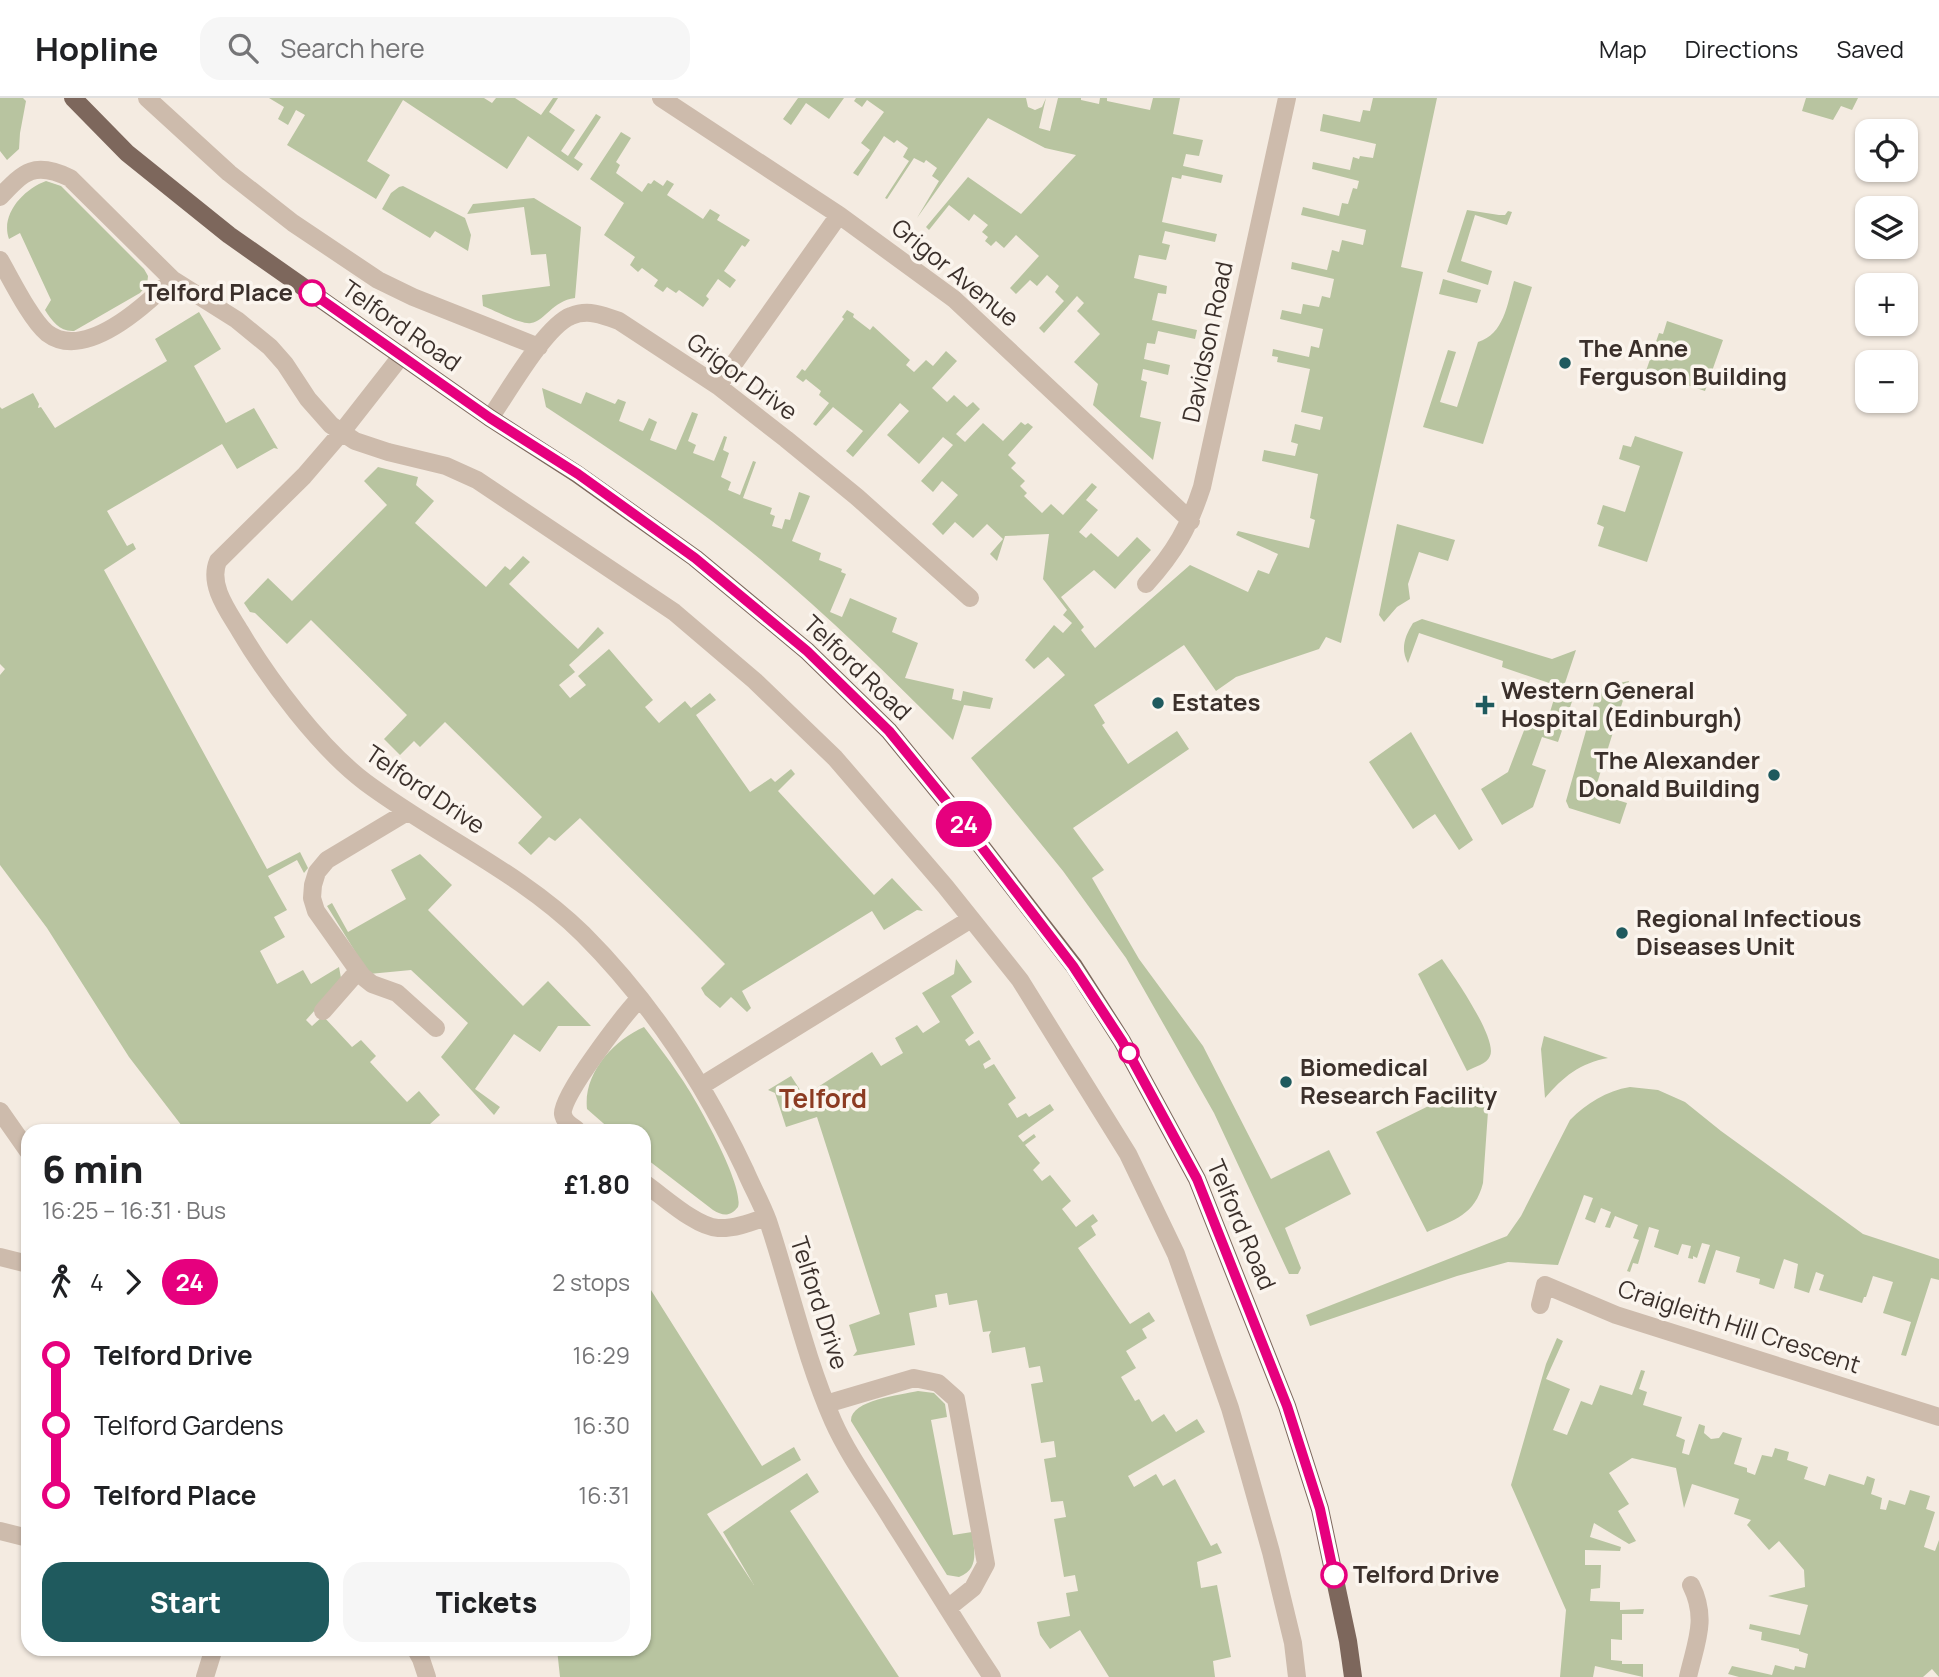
<!DOCTYPE html>
<meta charset="utf-8">
<style>
:root{--surface:#fff;--page:#f6f6f6;--text:#202124;--muted:#757577;--line:#e0e0e0;--accent:#1f5a5e}
body{margin:0;font-family:Manrope,sans-serif;background:var(--page);color:var(--text);height:100vh;display:flex;flex-direction:column;font-size:26px;white-space:nowrap}
*{box-sizing:border-box;margin:0}
p{font-size:23px;color:var(--muted)}
.icon{flex:none;width:38px;height:38px;fill:none;stroke:currentColor;stroke-width:2;stroke-linecap:round;stroke-linejoin:round}
.map{position:relative;flex:1;overflow:hidden}
.side{position:absolute;left:21px;top:1026px;width:630px;height:532px;display:flex;flex-direction:column;background:var(--surface);border-radius:21px;box-shadow:0 2px 5px #0004}
.side>*{flex:none}
.badge{padding:0 14px;border-radius:23px;font-size:24px;line-height:46px}
.fabs{position:absolute;left:1855px;top:21px;display:grid;gap:14px}
.fabs a{display:grid;place-items:center;width:63px;height:63px;border-radius:14px;background:var(--surface);box-shadow:0 2px 5px #0004;font-size:35px}
.map>.badge{position:absolute;translate:-50% -50%;box-shadow:0 0 0 4px #fff}
.legs{display:flex;align-items:center;gap:10px;height:77px;padding:0 21px;font-size:23px}
.legs p{margin-inline-start:auto}
.summary{display:flex;align-items:center;justify-content:space-between;height:119px;padding:0 21px}
h1{font-size:38px;font-weight:800;line-height:52px}
.cta{display:flex;gap:14px;margin-top:auto;padding:14px 21px}
.cta a{flex:1;height:80px;border-radius:21px;background:var(--accent);color:#fff;font-size:28px;font-weight:800;line-height:80px;text-align:center}
.cta a+a{background:var(--page);color:var(--text)}
ul{padding:0 21px;list-style:none}
li{display:flex;align-items:center;gap:24px;height:70px;font-size:26px}
li i{display:grid;place-items:center;width:10px;height:100%;margin:0 9px;background:currentColor}
li i::after{content:'';width:18px;height:18px;margin:-9px;border:5px solid;border-radius:50%;background:var(--surface)}
li p{margin-inline-start:auto}
li:first-child i{background:linear-gradient(#0000 50%,currentColor 0)}
li:last-child i{background:linear-gradient(currentColor 50%,#0000 0)}
header{display:flex;align-items:center;gap:42px;box-sizing:border-box;height:98px;padding:0 35px;background:var(--surface);border-bottom:2px solid var(--line)}
header strong{font-size:33px}
nav{display:flex;gap:38px;margin-inline-start:auto;font-size:24px}
.search{width:490px;height:63px;background:var(--page);display:flex;align-items:center;gap:18px;box-sizing:border-box;padding:0 24px;border-radius:21px;color:var(--muted);font-size:26px}
.map>svg:first-child{display:block}
.green{fill:#b8c4a0}
.lines{fill:none;stroke-linecap:round;stroke-linejoin:round}
.street{stroke:#cdbbac;stroke-width:18}
.primary{stroke:#7d675c;stroke-width:18}
.line-1-casing{stroke:#fff;stroke-width:16}
.line-1{stroke:#e6007e;stroke-width:10}
.stop-1-dot{fill:#fff;stroke:#e6007e;stroke-width:3.5}
.poi-dot{fill:#1f5a5e;stroke:#fbf5ee;stroke-width:2.5}
.labels{text-anchor:middle;stroke-width:7;stroke-linejoin:round;paint-order:stroke}
.street-label{font-size:24px;fill:#3b302b;stroke:#fbf5ee}
.stop-label{font-size:24px;font-weight:bold;fill:#3b302b;stroke:#fbf5ee;text-anchor:end}
.poi-label{font-size:24px;font-weight:bold;fill:#3b302b;stroke:#fbf5ee;text-anchor:start}
.neighbourhood-label{font-size:26px;font-weight:bold;fill:#8c3b22;stroke:#fbf5ee}
</style>
<header>
<strong>Hopline</strong>
<div class="search"><svg class="icon" aria-label="search" viewBox="0 0 24 24"><circle cx="10" cy="10" r="6"/><path d="M15 15l6 6"/></svg>Search here</div>
<nav><a>Map</a><a>Directions</a><a>Saved</a></nav>
</header>
<div class="map">
<svg width="1939" height="1579" viewBox="0 0 1939 1579">
<rect width="100%" height="100%" fill="#f4ebe1"/>
<path class="green" d="M0,0H23L26,3L20,35L19,51L7,62L0,53Z
M269,0H484L492,5L496,0H515L541,17L553,0H558L549,14L575,32L561,53L568,58L596,16L601,19L574,60L583,66L578,73L528,38L507,71L403,2L367,63L390,77L376,101L287,47L305,17L296,12L288,27L278,21L284,9Z
M798,0H844L829,21L806,5L791,27L783,21Z
M856,0H1026L1028,9L1035,12L1042,9L1046,0L1039,30L1050,33L1058,0H1081V2L1099,6L1100,0H1107V3L1150,12L1153,0H1180L1173,36L1203,42L1199,58L1186,56L1183,68L1223,77L1221,85L1182,77L1181,81L1172,79L1162,124L1217,136L1215,144L1165,133L1162,145L1170,147L1166,162L1139,157L1134,180L1167,188L1166,196L1158,195L1152,222L1197,232L1195,241L1158,233L1155,246L1147,245L1144,261L1170,267L1168,277L1143,271L1141,282L1147,284L1140,319L1161,324L1153,362L1093,307L1098,286L1074,264L1100,236L1077,213L1084,205L1077,198L1044,235L1039,230L1064,203L1055,194L1059,188L1047,177L1037,188L1030,182L1016,196L1010,190L1039,158L1016,137L1004,150L996,143L991,148L985,143L988,139L982,134L988,127L974,116L969,123L949,107L929,132L926,129L968,79L1021,116L1076,57L1045,50L988,20L917,120L939,83L932,78L937,70L926,62L924,65L914,60L887,101L885,100L909,63L903,59L908,50L897,42L894,45L884,38L858,78L853,75L870,52L861,45L884,14L867,2L862,9L854,3Z
M1373,0H1437L1401,169L1423,174L1341,545L1326,539L1319,551L1236,579L1216,593L1184,547L1094,607L1105,625L1102,627L1128,666L1177,633L1189,651L1073,730L1104,772L1092,780L1139,861L1203,948L1271,1081L1329,1052L1351,1096L1285,1130L1301,1170L1298,1176H1289L1214,1015L1126,860L1063,773L971,660L1065,577L1048,559L1034,571L1025,562L1054,527L1063,535L1072,525L1063,517L1067,512L1043,481L1049,436L1005,438L997,463L990,456L1003,441L987,426L973,440L955,424L943,437L932,426L958,397L942,383L933,394L921,383L953,347L943,339L919,366L887,337L909,313L900,305L853,359L846,353L863,333L833,309L816,328L813,326L829,305L819,297L821,293L806,281L803,284L796,279L802,271L805,273L844,221L842,219L847,212L854,216L853,219L870,232L873,228L910,262L906,267L914,274L926,262L933,268L946,253L957,263L932,290L947,304L954,297L967,309L973,304L980,311L956,336L965,344L983,325L1003,343L1021,324L1025,327L1028,325L1033,329L1008,357L1016,365L1011,370L1025,383L1020,388L1027,395L1024,398L1042,415L1051,406L1063,417L1092,385L1097,389L1086,402L1098,412L1079,434L1086,440L1091,435L1118,459L1137,439L1151,452L1115,491L1094,472L1061,499L1084,529L1081,532L1095,550L1190,467L1248,494L1258,472L1269,476L1278,456L1236,437L1238,433L1309,450L1315,422L1310,420L1318,376L1262,363L1264,352L1295,358L1298,346L1291,344L1295,326L1320,332L1323,319L1301,314L1310,271L1277,264L1278,259L1272,258L1273,251L1309,259L1311,248L1319,250L1323,231L1280,221L1282,212L1301,216L1303,206L1319,209L1322,198L1330,200L1334,181L1291,171L1292,164L1327,172L1332,152L1339,154L1342,142L1363,147L1366,132L1301,117L1303,109L1339,118L1342,105L1348,106L1353,90L1357,91L1359,83L1312,71L1313,64L1350,72L1353,59L1359,61L1360,58L1373,60L1376,46L1320,33L1323,16L1360,24L1363,12L1370,13Z
M1806,0H1858L1852,12L1841,8L1833,22L1802,13Z
M621,34L631,40L616,64L620,67L616,75L642,94L648,85L651,86L654,82L663,88L667,82L674,86L667,97L703,121L710,111L720,117L717,122L750,142L745,149L742,147L724,173L736,182L730,190L718,181L706,198L709,201L703,209L679,192L676,195L667,189L663,194L654,188L658,182L642,170L638,174L630,167L635,159L604,137L624,105L590,81Z
M46,83L61,88L144,171L148,178L147,187L140,195L74,233C60,234 52,223 45,212L51,202L20,135L9,141C0,116 24,91 46,83Z
M399,89L403,88L465,120L471,137L468,153L435,133L430,140L382,111L391,95Z
M534,100L581,129L575,200C552,203 545,223 531,225C521,227 494,212 483,208L482,197L550,188L546,156L531,157L524,109L467,116L473,106Z
M1467,112L1499,117H1505L1508,113L1512,114L1507,127L1475,117L1461,163L1492,173L1488,187L1447,174Z
M1443,181L1481,192L1477,205L1439,196Z
M1514,183L1532,189L1483,346L1423,329L1448,252L1456,254L1440,304L1457,309L1478,244C1504,236 1507,207 1514,183Z
M199,214L221,251L194,268L226,325L254,310L278,351L274,350L237,371L222,346L107,413L127,448L133,445L136,451L104,472L267,771L300,754L308,770L304,775L297,762L268,778L287,812L274,819L285,839L260,853L277,886L303,872L311,886L339,869L341,880L335,890L306,922L312,928L323,918L352,949L361,942L376,958L370,964L407,1004L419,993L440,1017L430,1026L436,1032H185L129,959L47,830L0,767V577L5,571L0,566V309L2,311L33,295L39,306L38,310L41,309L55,330L167,263L155,241Z
M1667,223L1723,242L1705,293L1646,273L1659,235L1663,236Z
M542,290L581,306L586,294L615,306L618,301L626,304L619,323L643,333L649,320L657,324L650,342L676,352L692,314L698,316L688,343L696,347L693,355L714,363L724,338L727,339L723,352L729,355L721,379L731,384L728,392L740,397L753,363L756,364L743,400L772,410L770,416L775,418L772,428L782,431L785,421L790,422L799,394L810,398L792,443L821,455L819,462L842,471L841,474L846,476L830,514L842,519L850,500L897,520L892,534L918,545L905,580L954,591L952,601L961,603L963,593L993,600L990,611L964,607L953,642C882,571 810,499 730,437C671,391 608,350 546,309Z
M1635,338L1683,354L1647,464L1598,448L1604,429L1597,426L1603,407L1625,414L1640,368L1619,361L1623,347L1631,349Z
M378,369L418,379L416,387L434,403L415,425L486,489L505,468L510,472L523,458L530,464L509,486L578,551L598,529L604,535L569,567L575,574L559,587L570,600L586,587L578,578L609,551L653,602L645,609L659,625L685,603L691,610L710,595L716,602L696,617L750,694L771,680L775,684L791,671L795,676L778,693L874,797L892,780L923,813L917,812L884,832L872,813L742,893L751,910L747,914L731,899L720,910L705,897L701,890L725,866L580,720L555,743L549,739L531,757L518,745L542,719L445,624L420,649L414,643L400,657L384,641L407,617L311,522L287,546L255,515L250,514L244,505L268,480L292,503L387,407L364,383Z
M1397,426L1455,442L1448,463L1419,454L1408,486L1410,501L1397,509L1384,524L1379,517Z
M1422,521L1552,561L1576,552L1564,588L1576,592L1558,644L1542,639L1532,667L1546,672L1533,709L1502,727L1481,691L1508,674L1528,622L1546,627L1558,588L1502,569L1503,563L1419,535L1408,565C1400,551 1405,538 1413,525Z
M1629,583L1594,695L1627,705L1620,726L1569,710L1566,703L1597,594L1605,588Z
M1411,634L1473,742L1459,752L1435,716L1413,731L1369,664Z
M420,756L452,787L428,812L523,908L548,883L591,928H558L540,954L514,936L475,991L500,1009L494,1017L441,959L468,925L411,872L369,876L327,808L332,805L348,834L406,801L391,772Z
M956,861L972,884L951,898L974,935L965,942L969,948L979,942L991,961L983,966L985,971L994,966L1016,1000L1008,1006L1017,1020L1026,1015L1029,1019L1050,1006L1054,1012L1018,1038L1023,1044L1034,1036L1036,1039L1025,1047L1040,1065L1033,1072L1042,1083L1050,1077L1071,1103L1062,1111L1076,1129L1093,1116L1098,1123L1091,1128L1096,1137L1078,1150L1130,1226L1149,1214L1155,1223L1142,1231L1147,1240L1126,1253L1136,1270L1121,1279L1135,1303L1139,1301L1152,1324L1164,1316L1176,1334L1197,1321L1205,1334L1128,1378L1134,1389L1156,1376L1163,1388L1175,1381L1211,1448L1217,1445L1222,1455L1197,1464L1201,1490L1217,1487L1231,1559L1213,1563L1215,1579H1109L1080,1532L1050,1551L1040,1537L1037,1524L1070,1518L1066,1495L1078,1493L1075,1477L1064,1479L1054,1421L1066,1419L1063,1403L1051,1404L1044,1361L1056,1359L1054,1343L1041,1345L1031,1286L1043,1284L1040,1268L1029,1270L1025,1249L992,1255L989,1237L991,1233L983,1234L977,1202L949,1207L947,1195L935,1197L937,1209L909,1215L915,1247L853,1258L857,1253L849,1227L880,1216L817,1019L786,1029L775,995L768,992L791,978L804,998L872,954L881,968L903,955L895,940L917,927L923,935L940,924L922,895L954,876Z
M1442,861C1453,877 1498,941 1490,958C1487,966 1474,969 1467,973L1418,876Z
M644,929C656,945 668,960 679,977C694,997 745,1088 738,1109C730,1119 723,1118 713,1112L644,1059V1032H611L587,1011C583,975 614,942 644,929Z
M1544,938L1608,960C1580,965 1563,979 1545,1000L1541,951Z
M1471,987L1484,989L1489,999L1483,1085C1475,1117 1454,1122 1427,1134L1376,1034Z
M1630,989L1658,992L1685,1004L1721,1033L1863,1136L1939,1161V1182L1931,1180L1906,1258L1901,1257L1911,1224L1883,1215L1893,1184L1873,1178L1866,1199H1864L1862,1205L1819,1192L1824,1177L1816,1174L1809,1195L1794,1190L1798,1166L1784,1161L1774,1191L1759,1186L1760,1181L1736,1174L1740,1159L1716,1152L1705,1186L1698,1184L1710,1147L1702,1145L1697,1160L1693,1158V1161L1688,1160L1691,1148L1682,1146L1678,1157L1654,1149L1659,1132L1649,1129L1638,1166L1633,1165L1630,1174L1627,1173L1639,1142L1633,1140L1638,1127L1615,1118L1610,1130L1605,1129L1611,1114L1601,1110L1595,1125L1585,1121L1593,1100L1584,1097L1558,1167L1508,1164L1457,1178L1310,1228L1306,1217L1507,1138L1521,1118L1570,1022C1587,1005 1606,993 1630,989Z
M644,1181L762,1368L794,1349L801,1362L707,1416L754,1487L723,1434L807,1375L819,1394L790,1413L899,1579H560L557,1551L644,1550Z
M1557,1240L1563,1243L1546,1281L1570,1291L1553,1332L1567,1337L1581,1303L1592,1307L1600,1287L1632,1297L1641,1272L1645,1273L1639,1291L1647,1294L1643,1307L1682,1319L1676,1338L1685,1342L1682,1355L1689,1357L1699,1326L1705,1328L1704,1335L1711,1341L1719,1340L1723,1334L1742,1340L1734,1366L1747,1370V1374L1755,1377L1762,1357L1772,1359L1775,1350L1789,1354L1787,1362L1808,1369L1804,1381L1825,1388L1829,1376L1864,1387L1867,1378L1875,1381L1871,1396L1882,1400L1880,1411L1886,1412L1889,1402L1905,1407L1910,1392L1930,1398L1926,1411L1935,1414L1924,1449L1935,1453L1939,1442V1579L1932,1571L1923,1579H1739L1728,1576L1732,1568L1772,1577L1775,1567L1794,1572L1795,1568L1805,1570L1808,1556L1799,1553V1551L1761,1542L1762,1534L1749,1531L1750,1526L1800,1537L1808,1507L1768,1498L1805,1489L1804,1472L1779,1443L1769,1452L1747,1427L1751,1422L1734,1416L1739,1401L1692,1386L1684,1410L1676,1370L1632,1360L1609,1375L1629,1406L1618,1413L1636,1443L1629,1446L1594,1425L1590,1439L1621,1449L1620,1453L1585,1452V1467H1601L1600,1490L1591,1491L1590,1503L1620,1504V1512L1644,1511L1643,1516H1622V1542L1611,1541V1562L1622,1563V1566H1643V1579L1595,1568L1593,1579H1560L1566,1512L1511,1387L1546,1266Z
M918,1293L934,1295L945,1306L947,1319L931,1322L953,1437L972,1434C974,1452 980,1471 959,1479L947,1477L851,1323C850,1302 900,1297 918,1293Z"/>
<g class="lines">
<path class="street" d="M147,0L229,75L293,125L378,182L413,199L539,249
M661,0L839,117L954,201L1191,423
M0,99C24,73 35,63 70,80L172,181L237,222L270,249L285,266L308,301L331,327L355,343L388,354L446,368L477,382L674,514L755,583L835,660L945,788L1020,882L1128,1056L1176,1156L1230,1310L1246,1365L1271,1454L1293,1545L1297,1579
M0,162C11,181 31,222 47,235C85,264 146,207 172,181
M402,257L341,335L304,378L218,463C208,487 228,513 240,533C269,582 320,650 365,684C436,737 520,774 583,836C651,904 704,985 745,1072C752,1089 762,1106 768,1123C790,1189 805,1259 833,1323C849,1359 874,1392 894,1425C927,1476 958,1529 992,1579
M718,288L839,117
M490,320C507,296 545,228 571,218C588,211 603,217 619,223L718,288L786,341L857,399L970,500
M1146,486C1175,454 1189,429 1202,389L1287,0
M407,714L327,762L317,774L313,787L312,800L316,813L362,878L372,886L397,895L436,930
M323,913L358,873
M701,988L971,821
M0,1013L28,1053
M577,1032C572,1028 564,1024 563,1016C559,1000 625,916 639,901
M644,1085C663,1098 696,1129 718,1130C734,1131 752,1124 766,1119
M0,1159L28,1166
M1540,1207L1545,1187L1616,1217L1939,1319
M826,1306L914,1280L938,1285L956,1301L986,1466L973,1490L948,1510
M0,1433L28,1440
M415,1550L421,1561L427,1579
M205,1579L214,1550
M1688,1579C1696,1544 1708,1521 1691,1487"/>
<path class="primary" d="M73,0L127,55L229,137L490,320L577,376L695,460L807,553L889,633L947,704L1074,868L1122,943L1197,1081L1287,1308L1320,1411L1348,1543L1353,1579"/>
</g>
<g class="lines">
<g class="line-1-casing">
<path id="line-1" d="M312,195L490,320L578,376L695,460L807,553L889,633L947,704L1073,868L1122,943L1197,1081L1287,1308L1320,1411L1334,1477"/>
</g>
<use href="#line-1" class="line-1"/>
</g>
<g class="stop-1-dot">
<circle cx="312" cy="195" r="12"/>
<circle cx="1129" cy="955" r="9"/>
<circle cx="1334" cy="1477" r="12"/>
</g>
<g class="poi-dot">
<circle cx="1565" cy="265" r="7"/>
<circle cx="1158" cy="605" r="7"/>
<path d="M1481.5 596.5h7v7h7v7h-7v7h-7v-7h-7v-7h7z"/>
<circle cx="1774" cy="677" r="7"/>
<circle cx="1622" cy="835" r="7"/>
<circle cx="1286" cy="984" r="7"/>
</g>
<g class="labels">
<g class="street-label">
<text transform="translate(955 175) rotate(39)" y="8">Grigor Avenue</text>
<text transform="translate(401 228) rotate(35)" y="8">Telford Road</text>
<text transform="translate(1208 244) rotate(-78)" y="8">Davidson Road</text>
<text transform="translate(742 279) rotate(36)" y="8">Grigor Drive</text>
<text transform="translate(857 570) rotate(44)" y="8">Telford Road</text>
<text transform="translate(425 692) rotate(34)" y="8">Telford Drive</text>
<text transform="translate(1241 1127) rotate(67)" y="8">Telford Road</text>
<text transform="translate(819 1205) rotate(72)" y="8">Telford Drive</text>
<text transform="translate(1739 1229) rotate(18)" y="8">Craigleith Hill Crescent</text>
</g>
<g class="stop-label">
<text x="293" y="203">Telford Place</text>
<text x="1353" y="1485" text-anchor="start">Telford Drive</text>
</g>
<g class="poi-label">
<text x="1579" y="259">The Anne<tspan x="1579" dy="28">Ferguson Building</tspan></text>
<text x="1501" y="601">Western General<tspan x="1501" dy="28">Hospital (Edinburgh)</tspan></text>
<text x="1172" y="613">Estates</text>
<text x="1760" y="671" text-anchor="end">The Alexander<tspan x="1760" dy="28">Donald Building</tspan></text>
<text x="1636" y="829">Regional Infectious<tspan x="1636" dy="28">Diseases Unit</tspan></text>
<text x="1300" y="978">Biomedical<tspan x="1300" dy="28">Research Facility</tspan></text>
</g>
<g class="neighbourhood-label">
<text x="823" y="1010">Telford</text>
</g>
</g>
</svg>
<div class="fabs">
<a><svg class="icon" aria-label="locate" viewBox="0 0 24 24"><circle cx="12" cy="12" r="6"/><path d="M12 2v4M12 18v4M2 12h4M18 12h4"/></svg></a>
<a><svg class="icon" aria-label="layers" viewBox="0 0 24 24"><path d="M12 4l9 5-9 5-9-5zM3 14l9 5 9-5"/></svg></a>
<a>+</a>
<a>−</a>
</div>
<b class="badge" style="left:964px;top:726px;background:#e6007e;color:#fff">24</b>
<section class="side">
<div class="summary"><div><h1>6 min</h1><p>16:25 – 16:31 · Bus</p></div><b>£1.80</b></div>
<div class="legs"><svg class="icon" aria-label="walk" viewBox="0 0 24 24"><circle cx="13" cy="4" r="2"/><path d="M13 8l-2 6 4 7M11 14l-3 7M7 12l3-4h3l4 4"/></svg>4<svg class="icon" aria-label="forward" viewBox="0 0 24 24"><path d="M9 5l7 7-7 7"/></svg><b class="badge" style="background:#e6007e;color:#fff">24</b><p>2 stops</p></div>
<ul>
<li><i style="color:#e6007e"></i><b>Telford Drive</b><p>16:29</p></li>
<li><i style="color:#e6007e"></i><span>Telford Gardens</span><p>16:30</p></li>
<li><i style="color:#e6007e"></i><b>Telford Place</b><p>16:31</p></li>
</ul>
<div class="cta"><a>Start</a><a>Tickets</a></div>
</section>
</div>
